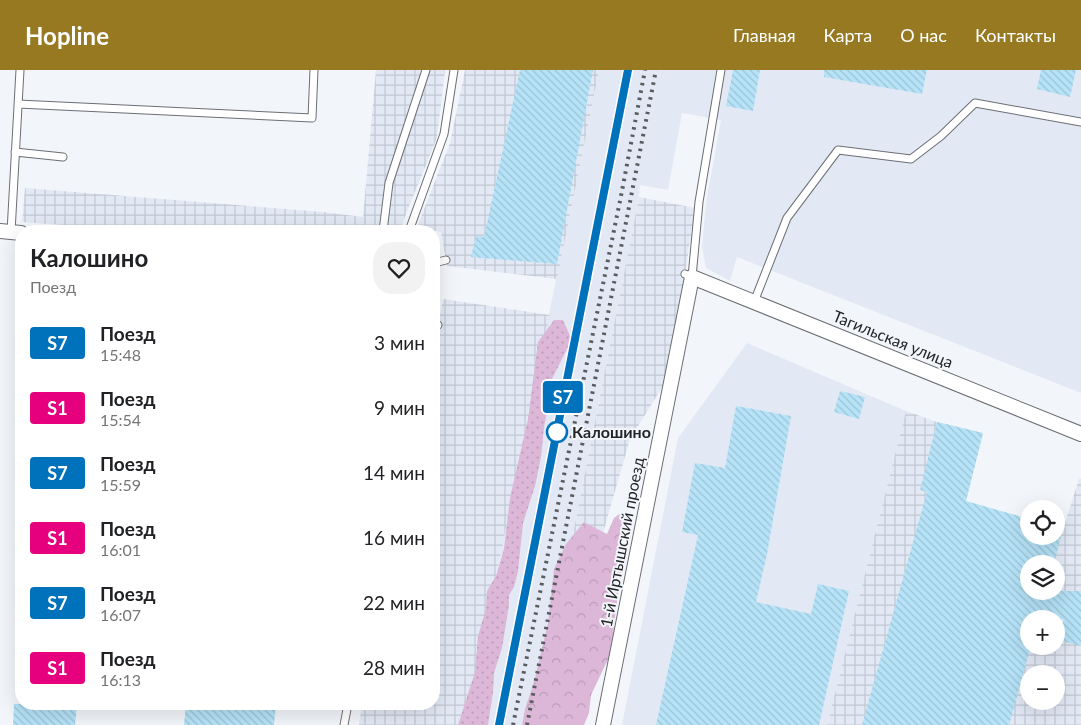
<!DOCTYPE html>
<html lang="ru">
<meta charset="utf-8">
<style>
:root{--surface:#fff;--page:#f2f2f2;--text:#202124;--muted:#757577;--accent:#967921}
body{margin:0;font-family:Lato,sans-serif;background:var(--page);color:var(--text);height:100vh;display:flex;flex-direction:column;font-size:19px;white-space:nowrap}
*{box-sizing:border-box;margin:0}
p{font-size:16px;color:var(--muted)}
.icon{flex:none;width:28px;height:28px;fill:none;stroke:currentColor;stroke-width:2;stroke-linecap:round;stroke-linejoin:round}
.map{position:relative;flex:1;overflow:hidden}
.side{position:absolute;left:15px;top:155px;width:425px;height:485px;display:flex;flex-direction:column;background:var(--surface);border-radius:20px;box-shadow:0 5px 20px #0002}
.side>*{flex:none}
.badge{padding:0 10px;border-radius:4px;font-size:18px;line-height:32px}
.buttons{position:absolute;left:1020px;top:430px;display:grid;gap:10px}
.buttons a{display:grid;place-items:center;width:45px;height:45px;border-radius:50%;background:var(--surface);box-shadow:0 5px 20px #0002;font-size:25px}
.map>.badge{position:absolute;translate:-50% -50%;box-shadow:0 0 0 2px #fff}
.round{display:grid;place-items:center;flex:none;width:52px;height:52px;border-radius:20px;background:var(--page)}
.headline{display:flex;align-items:center;justify-content:space-between;height:85px;padding:0 15px}
h1{font-size:24px;font-weight:700;line-height:38px}
ul{padding:0;list-style:none}
li{display:flex;align-items:center;gap:15px;height:65px;padding:0 15px}
li div{flex:1}
li b{display:block;font-size:19px}
li em{font-style:normal}
li .badge{min-width:55px;font-weight:700;text-align:center}
header{display:flex;align-items:center;gap:30px;box-sizing:border-box;height:70px;padding:0 25px;background:var(--accent);color:#fff}
header strong{font-size:24px}
nav{display:flex;gap:28px;margin-inline-start:auto;font-size:18px}
.map>svg:first-child{display:block}
.built{fill:#e2e9f5}
.industrial{fill:url(#industrial-grid);fill-rule:evenodd}
.grass{fill:url(#grass-dots)}
.forest{fill:url(#forest-crowns)}
.building{fill:url(#building-back-hatch)}
.lines{fill:none;stroke-linecap:round;stroke-linejoin:round}
.service-casing{stroke:#6b6e73;stroke-width:9}
.minor-casing{stroke:#6b6e73;stroke-width:16}
.service{stroke:#fff;stroke-width:7}
.minor{stroke:#fff;stroke-width:14}
.rail{stroke:#595b5e;stroke-width:4;stroke-dasharray:2.5 5;stroke-linecap:butt}
.line-casing{stroke:#fff;stroke-width:11}
.line{stroke:#0072bc;stroke-width:8}
.stop-dot{fill:#fff;stroke:#0072bc;stroke-width:2.5}
.labels{text-anchor:middle;stroke-width:4;stroke-linejoin:round;paint-order:stroke}
.street-label{font-size:16px;fill:#232426;stroke:#f2f6fb}
.stop-label{font-size:16px;font-weight:bold;fill:#232426;stroke:#f2f6fb;text-anchor:start}
</style>
<header>
<strong>Hopline</strong>
<nav><a>Главная</a><a>Карта</a><a>О нас</a><a>Контакты</a></nav>
</header>
<div class="map">
<svg width="1081" height="655" viewBox="0 0 1081 655">
<defs>
<pattern id="industrial-grid" width="8" height="8" patternUnits="userSpaceOnUse" patternTransform="scale(1.25)"><rect width="8" height="8" fill="#e2e9f5"/><path d="M0 4h8M4 0v8" fill="none" stroke="#c2c8d2"/></pattern>
<pattern id="grass-dots" width="8" height="8" patternUnits="userSpaceOnUse" patternTransform="scale(1.25)"><rect width="8" height="8" fill="#dcb7d8"/><path d="M2 2h.1M6 6h.1" fill="none" stroke="#bc9db9" stroke-width="1.8" stroke-linecap="round"/></pattern>
<pattern id="forest-crowns" width="20" height="18" patternUnits="userSpaceOnUse" patternTransform="scale(1.25)"><rect width="20" height="18" fill="#dcb7d8"/><path d="M2 6a3 3 0 1 1 6 0M12 15a3 3 0 1 1 6 0" fill="none" stroke="#bc9db9"/></pattern>
<pattern id="building-back-hatch" width="6" height="6" patternUnits="userSpaceOnUse" patternTransform="scale(1.25)"><rect width="6" height="6" fill="#b6e3f8"/><path d="M-1 5l2 2M0 0l6 6M5-1l2 2" fill="none" stroke="#9cc3d4"/></pattern>
</defs>
<rect width="100%" height="100%" fill="#f2f6fb"/>
<path class="built" d="M599,0H1081V323L737,187L730,211L706,198L702,177L706,133L721,50L682,43L668,120L640,115L639,127L570,478L582,655H465Z
M747,273L906,341L827,655H622L678,368Z"/>
<path class="industrial" d="M376,0H445L437,68L404,149L401,161H146L22,152L25,118L323,142L363,147Z
M465,0H599L557,209L447,196L441,162L417,157L450,73Z
M639,127L695,138L685,204L663,316L630,369L596,487L570,479Z
M443,229L550,245L465,655H359L362,634H434V277Z
M906,341L937,352L983,363L966,431L1029,466H1056V457L1063,459L1079,409H1081V655H827ZM1029,494H1056V521H1029ZM1029,549H1056V576H1029ZM1029,604H1056V631H1029Z"/>
<path class="grass" d="M554,250H563L570,266L569,275L550,313L551,321L544,357L541,387L535,416L523,453L518,501L514,517L509,525V535L502,578L494,603L493,622L488,655H458L475,602L478,566L486,539L487,521L496,506L504,479L510,428L528,349L538,272Z"/>
<path class="forest" d="M621,443L624,485L616,538L611,583L591,625L589,643L584,655H522L525,639L534,612L548,553L554,499L566,474L584,452L607,464L614,448Z"/>
<path class="building" d="M520,0H593L557,194L471,187L476,166L484,167Z
M733,0H760L753,41L726,36Z
M824,0H927L922,24L824,7Z
M1041,0H1076L1070,27L1037,19Z
M840,321L865,327L859,349L834,342Z
M736,336L791,346L767,484L756,532L811,544L818,514L849,521L819,655H656L698,465L682,462L695,393L725,398Z
M937,352L983,363L966,431L1029,449V466H1061L1054,494H1029V521H1081V576L1058,570L1064,549H1029V576H1031L1009,655H862L927,422L920,420Z
M14,634H77L75,655H13Z
M186,634H276L274,655H184Z"/>
<g class="lines">
<g class="service-casing">
<path id="service" d="M18,34L312,48L314,0
M15,82L63,87
M383,161L389,113L426,0
M409,161L444,64L454,0
M11,162L20,0
M434,193L446,190
M685,204L692,207L699,132L721,0
M754,232L787,148L838,80L911,89L941,66L975,33L1081,52
M434,255H438
M344,655L348,634"/>
</g>
<g class="minor-casing">
<path id="minor" d="M0,161L21,163
M603,655L692,207L1081,364"/>
</g>
<use href="#service" class="service"/>
<use href="#minor" class="minor"/>
<path class="rail" d="M499,655L628,0
M513,655L621,126L645,0
M527,655L656,0"/>
</g>
<g class="lines">
<g class="line-casing">
<path id="line" d="M499,655L628,0"/>
</g>
<use href="#line" class="line"/>
</g>
<circle class="stop-dot" cx="557" cy="362" r="10"/>
<g class="labels">
<g class="street-label">
<text transform="translate(893 269) rotate(22)" y="6">Тагильская улица</text>
<text transform="translate(622 472) rotate(-79)" y="6">1-й Иртышский проезд</text>
</g>
<g class="stop-label">
<text x="572" y="368">Калошино</text>
</g>
</g>
</svg>
<div class="buttons">
<a><svg class="icon" aria-label="locate" viewBox="0 0 24 24"><circle cx="12" cy="12" r="6"/><path d="M12 2v4M12 18v4M2 12h4M18 12h4"/></svg></a>
<a><svg class="icon" aria-label="layers" viewBox="0 0 24 24"><path d="M12 4l9 5-9 5-9-5zM3 14l9 5 9-5"/></svg></a>
<a>+</a>
<a>−</a>
</div>
<b class="badge" style="left:563px;top:327px;background:#0072bc;color:#fff">S7</b>
<section class="side">
<div class="headline"><div><h1>Калошино</h1><p>Поезд</p></div><a class="round"><svg class="icon" aria-label="heart" viewBox="0 0 24 24"><path d="M12 20l-8-8c-3-5 5-10 8-4 3-6 11-1 8 4z"/></svg></a></div>
<ul>
<li><span class="badge" style="background:#0072bc;color:#fff">S7</span><div><b>Поезд</b><p>15:48</p></div><em>3 мин</em></li>
<li><span class="badge" style="background:#e6007e;color:#fff">S1</span><div><b>Поезд</b><p>15:54</p></div><em>9 мин</em></li>
<li><span class="badge" style="background:#0072bc;color:#fff">S7</span><div><b>Поезд</b><p>15:59</p></div><em>14 мин</em></li>
<li><span class="badge" style="background:#e6007e;color:#fff">S1</span><div><b>Поезд</b><p>16:01</p></div><em>16 мин</em></li>
<li><span class="badge" style="background:#0072bc;color:#fff">S7</span><div><b>Поезд</b><p>16:07</p></div><em>22 мин</em></li>
<li><span class="badge" style="background:#e6007e;color:#fff">S1</span><div><b>Поезд</b><p>16:13</p></div><em>28 мин</em></li>
</ul>
</section>
</div>
